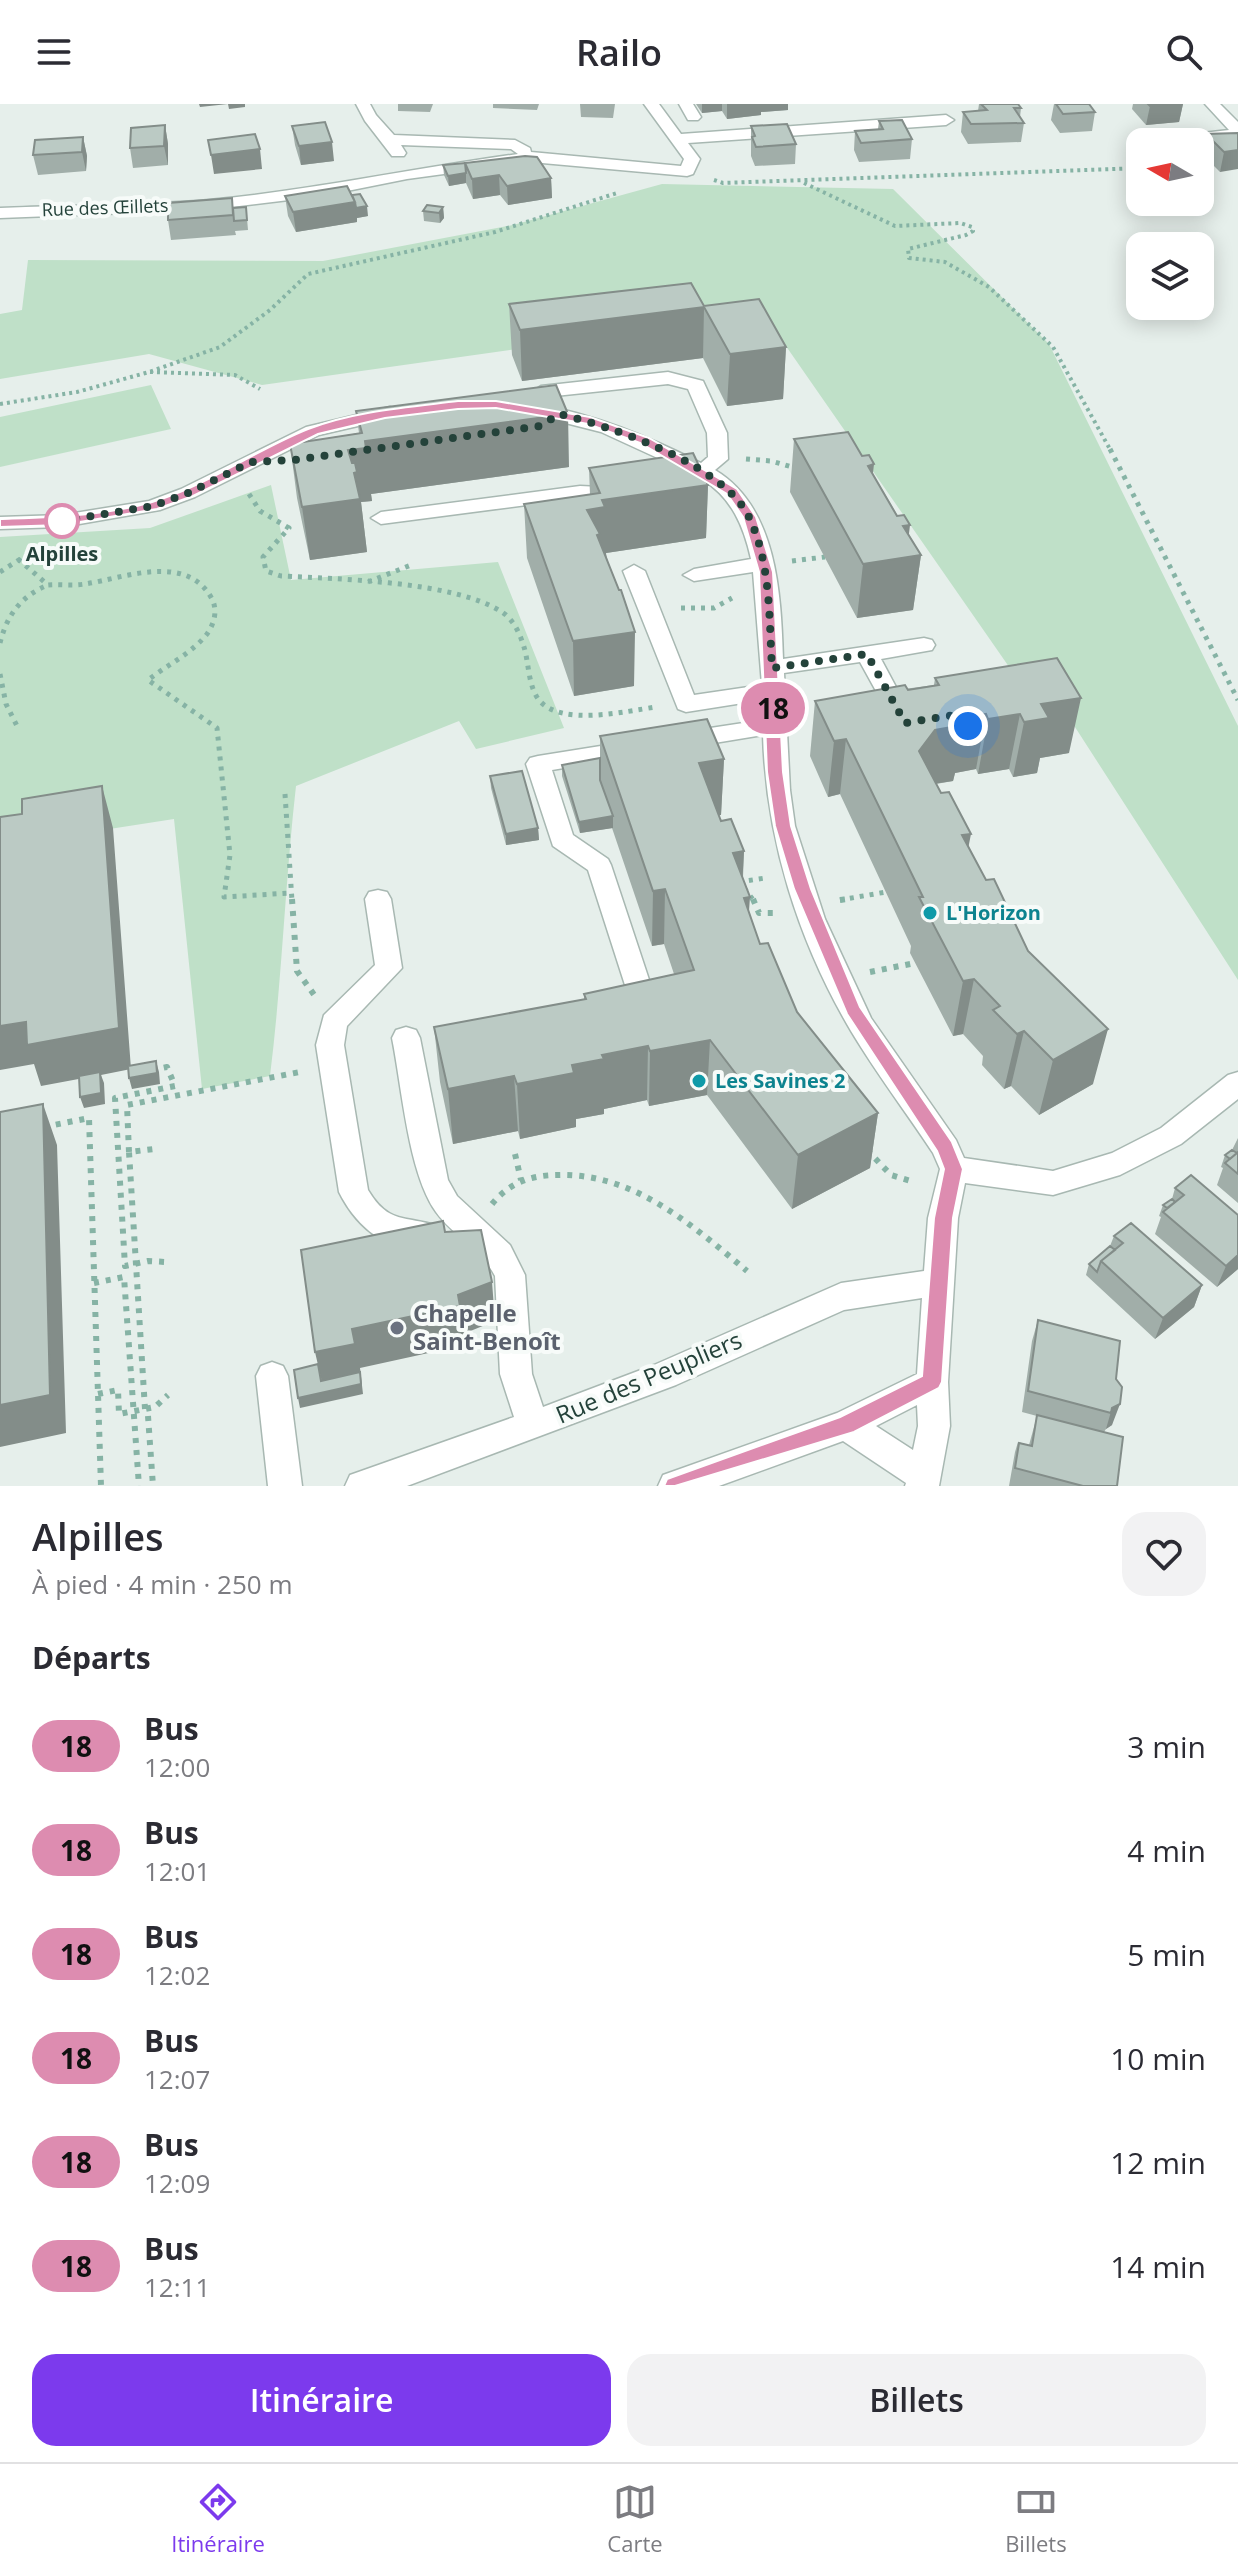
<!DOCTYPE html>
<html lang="fr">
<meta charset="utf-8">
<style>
:root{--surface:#fff;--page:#f2f2f3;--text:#2b2b33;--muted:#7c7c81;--line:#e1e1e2;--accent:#7c3aed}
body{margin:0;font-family:"Open Sans",sans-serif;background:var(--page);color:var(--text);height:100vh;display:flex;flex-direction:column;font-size:30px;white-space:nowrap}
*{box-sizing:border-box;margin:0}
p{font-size:26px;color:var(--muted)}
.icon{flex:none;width:44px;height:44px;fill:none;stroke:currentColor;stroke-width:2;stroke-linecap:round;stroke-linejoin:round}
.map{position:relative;height:1382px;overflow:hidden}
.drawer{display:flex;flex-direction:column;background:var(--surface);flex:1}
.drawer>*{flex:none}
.badge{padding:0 16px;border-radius:26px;font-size:28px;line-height:52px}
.needle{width:52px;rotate:279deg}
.controls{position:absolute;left:1126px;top:24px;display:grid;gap:16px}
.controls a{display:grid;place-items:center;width:88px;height:88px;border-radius:16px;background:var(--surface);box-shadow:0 4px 20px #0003;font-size:40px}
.you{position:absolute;width:40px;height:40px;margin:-20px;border:6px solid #fff;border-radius:50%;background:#1a73e8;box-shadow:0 0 0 12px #1a73e833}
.map>.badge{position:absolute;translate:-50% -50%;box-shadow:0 0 0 4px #fff}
h2{padding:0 32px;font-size:30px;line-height:72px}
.round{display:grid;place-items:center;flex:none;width:84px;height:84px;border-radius:24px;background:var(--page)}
.headline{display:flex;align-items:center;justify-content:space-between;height:136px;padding:0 32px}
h1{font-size:38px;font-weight:600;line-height:60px}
.action{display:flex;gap:16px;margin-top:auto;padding:16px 32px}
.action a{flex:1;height:92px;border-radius:24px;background:var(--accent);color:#fff;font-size:32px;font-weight:600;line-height:92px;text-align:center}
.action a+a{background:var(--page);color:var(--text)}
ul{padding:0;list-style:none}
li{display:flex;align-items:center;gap:24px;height:104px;padding:0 32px}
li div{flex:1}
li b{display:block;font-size:30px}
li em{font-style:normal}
li .badge{min-width:88px;font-weight:700;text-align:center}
header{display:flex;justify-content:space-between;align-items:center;height:104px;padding:0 32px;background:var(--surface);font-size:36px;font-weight:600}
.tab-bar{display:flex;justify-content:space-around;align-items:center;height:112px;border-top:2px solid var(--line);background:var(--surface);font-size:22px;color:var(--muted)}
.tab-bar a{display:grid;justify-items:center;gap:4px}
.tab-bar .on{color:var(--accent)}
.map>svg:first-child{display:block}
.green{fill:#bfe0c8}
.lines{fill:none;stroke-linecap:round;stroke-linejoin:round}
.minor-casing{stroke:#a8b8b2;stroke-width:3}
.path-far2{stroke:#86b3a5;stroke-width:4;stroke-dasharray:3 4;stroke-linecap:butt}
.path-far1{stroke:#86b3a5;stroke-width:5;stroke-dasharray:4 6;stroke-linecap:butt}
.path{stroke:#86b3a5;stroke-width:6;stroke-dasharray:5 7;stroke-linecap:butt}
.minor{fill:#fff;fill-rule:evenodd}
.wall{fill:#a1aea9}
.shaded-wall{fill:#838d89}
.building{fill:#bbcac4;stroke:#838d89;stroke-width:2}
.line{fill:#dd8cb0;stroke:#fff;stroke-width:2}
.walk{stroke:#24423a;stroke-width:8;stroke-dasharray:0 14.4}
.stop-dot{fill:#fff;stroke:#dd8cb0;stroke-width:4}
.culture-dot{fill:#0f9aa8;stroke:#f7fbf9;stroke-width:3}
.worship-dot{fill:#6b7280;stroke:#f7fbf9;stroke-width:3}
.labels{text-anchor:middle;stroke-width:8;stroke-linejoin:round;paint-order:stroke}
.far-street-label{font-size:18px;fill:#24423a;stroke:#f7fbf9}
.stop-label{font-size:20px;font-weight:bold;fill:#24423a;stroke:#f7fbf9}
.culture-label{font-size:20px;font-weight:bold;fill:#0d838f;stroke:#f7fbf9;text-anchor:start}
.near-worship-label{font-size:24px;font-weight:bold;fill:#5b616d;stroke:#f7fbf9;text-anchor:start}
.near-street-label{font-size:24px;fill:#24423a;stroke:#f7fbf9}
</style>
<header><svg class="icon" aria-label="menu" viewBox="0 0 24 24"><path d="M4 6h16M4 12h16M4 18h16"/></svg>Railo<svg class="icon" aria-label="search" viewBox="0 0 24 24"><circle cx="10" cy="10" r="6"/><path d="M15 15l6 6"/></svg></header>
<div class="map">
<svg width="1238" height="1382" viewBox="0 0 1238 1382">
<rect width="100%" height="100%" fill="#e6efeb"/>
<path class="green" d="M662,80L893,85L1049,240L1238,622V876L1055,592L1023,583L772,222L736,214L262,281L149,250L0,275V210L22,206L28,156L323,157L513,121Z
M151,281L171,325L0,363V313Z
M271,381L291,476L498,458L564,624L476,645L459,617L296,682C285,779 282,876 270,972L202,985L174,715L0,742V433L150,424Z"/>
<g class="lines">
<g class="minor-casing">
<path id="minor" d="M356,0H370L376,11L394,31L515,36L530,44L531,48L681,62L684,55L644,0H659L681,30L946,11L954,16L946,21L688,39L700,55L693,70L687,72L531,58L407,75L322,92L206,106L0,114V104C69,101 140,102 209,96C313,86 415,64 518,50L511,45L401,41L406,49L404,52H392L365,17Z
M679,0H693L701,13L698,16H688Z
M1205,0H1220L1238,18V35L1200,39L1159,38L1167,33L1229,26Z
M668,268L703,277L727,329L728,355L715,366C777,403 781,490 783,555L924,534L932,536L935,541L932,546L881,555L911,611L908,616H892L860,558L784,569L790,686L795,722L825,815L871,914L956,1036L964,1054L1053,1067L1112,1049L1161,1024L1228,971L1238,968V995L1181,1040L1120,1071L1053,1091L965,1079L958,1114L948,1278L950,1322L939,1382H905L906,1379L843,1337L719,1382H658L663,1371L837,1309L917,1270L922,1194L844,1206L676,1281L407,1382H345L350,1371L514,1313L500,1270L495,1172C481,1145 453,1132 436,1108C408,1069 402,983 392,934L396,926L406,923L416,926L420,934L448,1076L457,1092L510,1141L525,1171L532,1270L543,1303L654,1261L841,1179L924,1167L928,1114L940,1065L933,1049C906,1008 876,969 851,927C798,837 766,735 763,631L684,644L676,642L672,636L676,630L684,628L763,616L762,596L686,608L678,605L623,467L634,461L645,467L694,591L762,581L753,468L694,477L683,471L694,465L751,455C744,423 732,394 703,376L691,381L684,379L681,375L688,368L601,328L530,310L528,306L537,300C596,311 647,332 701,359L708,353L707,329L688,285L668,280L546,293L530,302L521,296L541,282ZM917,1301L918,1322L913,1346L876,1322Z
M390,303L397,305L399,309L397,313L319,331L195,393L160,406L62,423L0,425V413L62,411L149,397L181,385L306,323Z
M580,382L621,384L631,390L621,396L580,394L381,420L371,414L381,408Z
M632,637L640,639L644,645L640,651L552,666L573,731L608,755L611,761L660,909L656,916L647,919L638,916L634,909L588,766L553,742L526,660L530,654L538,652Z
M378,786L387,788L391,795L402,864L347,922L344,941L368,1086C389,1121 405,1111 437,1122L441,1131L437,1140C393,1156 357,1124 339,1088L316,941L324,911L375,861L365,795L369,788Z
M272,1258L283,1262L288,1272L302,1382H268L256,1272L261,1262Z"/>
</g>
<path class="path-far2" d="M714,76L723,79L1140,64
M804,79L895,122L960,119L972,123L973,127L966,131L908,145L909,154L945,158L989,183L1053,243L1111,347
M150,268L235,271L260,285
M0,300L77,288L149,268L220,243L270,206L308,170L495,128L617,89"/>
<path class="path-far1" d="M1110,345L1238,596
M746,355L771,357L799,365
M249,390L260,407L289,424L263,453L266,467L281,472C338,475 454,477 502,508C514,516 520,530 524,543C529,559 528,582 539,596C561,623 626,607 656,603
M18,455L48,481C60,480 73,482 85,480C124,474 187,448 212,495C218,507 214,520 207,530C191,550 167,561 148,576L217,624L230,751L224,793L291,789
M792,457L825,453
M0,468L33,447
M368,478L411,461
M681,504H714L732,494
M0,539C7,511 21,492 48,481
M0,570L6,600L19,626
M285,690L292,797
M739,778L765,774
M744,784L754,797
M840,796L886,788"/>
<path class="path" d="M292,795L297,867L315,892
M753,795L759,809H775
M840,796L848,795
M870,868L915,859
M152,966L167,963L175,982L115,994L125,1162L148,1157L166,1158
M44,1023L89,1014L101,1382
M867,1046L891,1071L911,1077
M129,1048L127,1001L300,968
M515,1050L521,1076
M492,1100C509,1079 531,1071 558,1071C634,1069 692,1121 747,1167
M94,1179L124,1173L139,1382
M98,1290L118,1286L119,1310L155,1303L168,1291
M145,1305L129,1048L154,1045
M148,1312L153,1382"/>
<use href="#minor" class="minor"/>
</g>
<path class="wall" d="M398,0H433L430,8L398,7Z
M493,0H539L537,6L493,4Z
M580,0H615L613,14L581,13Z
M696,0H788V6L761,8V11L727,15L722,7L702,9Z
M979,0H1018L1021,4L1020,13L1024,19L1021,38L968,40L961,28L963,8L978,7Z
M1054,0H1089L1095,8L1092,27L1060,29L1051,16Z
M1133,0H1183L1179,18L1146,21L1132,5Z
M879,17L912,35L910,55L859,58L854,46L855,27L878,25Z
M165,21L168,40V61L133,64L130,44Z
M292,22L334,57L301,61L295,41Z
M751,22L796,40L795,60L755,62L751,52Z
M1238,29L1220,68L1201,49L1206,30Z
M83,33L87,52L86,67L38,71L33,51Z
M525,52L551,74L552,94L508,101L500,91L473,95L466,79L449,82L444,71L443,61Z
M352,91L368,112L357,114V118L296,128L288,112L285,92Z
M232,94L233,104L246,103L248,126L235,127L236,131L171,136L168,116Z
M443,103L444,114L440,119L424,117L423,107Z
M509,200L704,202L786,243L783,295L727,302L703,254L522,277L512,251Z
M356,307L569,363L371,390L372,397L361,398L367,448L310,456L297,394L290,340L359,329Z
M794,335L873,370L921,451L913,506L857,514L790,388Z
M589,364L708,381L706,434L606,449L634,582L574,592L527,454L524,400L590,391Z
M1057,554L1069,649L1040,654L1037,669L1013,673L1009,665L978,670L976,665L955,669L953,677L936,680L1093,980L1039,1011L1011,982L1004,985L982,961L983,952L963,930L953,932L910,849L911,842L840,690L828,693L810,652L815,597L934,581L935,574Z
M600,632L724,655L721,711H719L721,717L744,747L743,774L749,809L760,840L797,908L878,1009L870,1064L792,1105L707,991L649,1002L647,996L604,1005V1010L576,1015V1023L520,1035L518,1027L453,1040L440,978L434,923L584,895V890L674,870L664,840L652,842L612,724L580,729L562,672V661L600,654Z
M490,672L538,724L539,736L506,741L491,684Z
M1238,1034V1099L1217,1081L1223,1064L1221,1063L1225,1051L1232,1046Z
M1191,1071L1238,1165L1217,1183L1155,1130L1161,1113L1159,1112L1163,1101L1172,1095L1175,1084Z
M1114,1132L1202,1181L1194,1203L1155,1235L1086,1171L1089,1160L1110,1142Z
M1038,1216L1120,1237L1112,1321L1106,1325L1104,1328L1117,1382H1009L1015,1348L1018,1338L1029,1341L1037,1312L1022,1308L1032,1237Z"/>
<path class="shaded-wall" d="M199,0H228L200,3Z
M228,0H245V3L229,5Z
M702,0H722V7L702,9Z
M727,0H788V6L761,8V11L727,15Z
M1173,0H1183L1179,18L1146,21L1150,2Z
M165,21L168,40V61L164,42Z
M83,33L87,52L86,67L82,48Z
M332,38L334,57L301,61L299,42Z
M260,45L262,65L214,70L211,51Z
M1238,46V65L1220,68L1224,48Z
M466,69V79L449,82L448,72Z
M499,71L500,91L473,95L472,75Z
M551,74L552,94L508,101L507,82Z
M355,98L367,102L368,112L357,114V118L296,128L293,108Z
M443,103L444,114L440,119L439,109Z
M704,203L703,254L522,277L520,226Z
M786,243L783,295L727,302L730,250Z
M568,310L569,363L371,390L372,397L361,398L367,448L310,456L302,403L348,346L365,337Z
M874,360L868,414V362Z
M708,381L706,434L606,449V457L587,406L602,396Z
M910,421L906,454L921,451L913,506L857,514L863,460L903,422Z
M635,528L634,582L574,592L573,537Z
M1081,594L1069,649L1040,654L1037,669L1013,673L1024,618L1041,600Z
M986,610L976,665L955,669L953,677L926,681L919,647L935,626L959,615Z
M1020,610L1009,665L978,670L988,615Z
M846,635L840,690L828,693L834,637Z
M724,655L721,711L697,715L614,674Z
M102,682L113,724L131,965L101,971L104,979L105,1000L84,1004L80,993L100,971L41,982L34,960L0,966V922Z
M613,712V724L580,729L579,718Z
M538,724L539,736L506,741V730Z
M971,730L960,785L962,731Z
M744,747L741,802L733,749Z
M665,785L664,840L652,842L653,787Z
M750,793L746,848L744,794Z
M974,875L963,930L953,932L963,877Z
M1108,925L1093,980L1039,1011L1053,956Z
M1024,927L1011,982L1004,985L1017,930Z
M710,936L707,991L649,1002L650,947Z
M648,942L647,996L604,1005V1010L576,1015V1023L520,1035L517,980L602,951Z
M156,957L159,968L160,980L132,985L129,974Z
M514,972L518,1027L453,1040L448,985Z
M43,1000L57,1041L66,1329L0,1343V1301Z
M878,1009L870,1064L792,1105L798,1051Z
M1238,1151V1165L1217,1183L1226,1162Z
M492,1178L495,1217L463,1230L465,1241L360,1264L363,1290L300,1304L298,1294L324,1287L315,1248L352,1225L458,1191Z
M1202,1181L1194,1203L1155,1235L1163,1214Z
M1120,1300L1112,1321L1106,1325L1112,1304Z"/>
<path class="building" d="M981,0H1018L1021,4H1014L1024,19L971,20L963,8L987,6Z
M1056,0H1089L1095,8L1063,10Z
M1148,0H1173L1150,2Z
M902,16L912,35L861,39L855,27L883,25L879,17Z
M325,18L332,38L299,42L292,22Z
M787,20L796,40L756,43L752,33L755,32L751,22Z
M165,21L164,42L130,44L131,24Z
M1238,29V46L1224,48L1206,30Z
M255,30L260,45L211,51L208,36Z
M83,33L82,48L33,51L35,36Z
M525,52L537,53L551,74L507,82L499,71L472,75L465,59Z
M465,59L466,69L448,72L443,61L466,59Z
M347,82L355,98L293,108L285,92Z
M360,90L367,102L356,104L355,98L352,91Z
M232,94L233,111L168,116V99Z
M427,101L443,103L439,109L423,107Z
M246,103L247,116L234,117L233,104Z
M691,179L704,202L759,195L786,243L730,250L704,203L520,226L509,200Z
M556,281L568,310L365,337L366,344L348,346L352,359H355L357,368L354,369L360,395L302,403L290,340L362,329L356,307Z
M848,328L862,352L869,351L874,360L868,362L897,412L904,411L910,421L903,422L921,451L863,460L794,335Z
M693,349L708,381L602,396L605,403L587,406L600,430L597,431L619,486H621L635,528L573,537L524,400L600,389L589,364Z
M1057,554L1081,594L1041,600L1049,614L1024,618L1020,610L988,615L986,610L959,615L963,621L935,626L919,647L941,689L949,688L971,730L962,731L986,776L994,775L1028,847L1108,925L1053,956L1024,927L1017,930L993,906L1000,902L974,875L963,877L919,793H923L846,635L834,637L815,597L905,581L908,586L939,581L935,574Z
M707,615L724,655L699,659L721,717L731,715L744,747L733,749L750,793L744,794L760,840L768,839L797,908L878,1009L798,1051L710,936L650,947L648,942L602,951L604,955L572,961L574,969L517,980L514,972L448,985L434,923L586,895L584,890L694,866L665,785L653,787L600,632Z
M600,654V676L613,712L579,718L562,661Z
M522,667L538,724L506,730L490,672Z
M102,682L119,924L27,941L26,918L0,922V713L22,710V695Z
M156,957L157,969L129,974L128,962Z
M100,968L101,989L80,993L79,972Z
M43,1000L50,1291L0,1301V1008Z
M1232,1046L1237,1049L1230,1055L1225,1051Z
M1238,1048V1070L1225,1059Z
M1191,1071L1238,1111V1151L1226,1162L1163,1108L1184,1091L1175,1084Z
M1172,1095L1175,1098L1167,1104L1163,1101Z
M443,1117L445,1128L481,1126L492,1178L458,1191L460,1202L352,1225L355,1240L315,1248L301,1146Z
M1131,1119L1202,1181L1163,1214L1101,1157L1123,1139L1114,1132Z
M1110,1142L1115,1146L1101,1157L1097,1168L1089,1160Z
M1038,1216L1120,1237L1116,1275L1122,1283L1120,1300L1112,1304L1111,1309L1028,1287Z
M318,1260L321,1277L360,1268L361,1280L298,1294L294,1266Z
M1037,1311L1123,1333L1117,1382H1083L1015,1364L1019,1339L1032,1342Z"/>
<path class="line" d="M458,297H496L590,313L649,334L737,385L756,413L773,468L783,668L791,722L811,785L860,903L952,1038L963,1065L953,1114L942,1278L939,1284L854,1328L675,1382H664L667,1375L840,1313L922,1272L934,1114L944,1065L937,1047L847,910L794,785L775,722L767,668L759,468L743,413L727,390L640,339L588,320L496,304L458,305L385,314L318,330L193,392L157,405L62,421L0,423V415C50,413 104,412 152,398C207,382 255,346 308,325C354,307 409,303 458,297Z"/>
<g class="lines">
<path class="walk" d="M62,417L153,402L188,389L251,358L294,356L540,322L559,310C613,323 723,360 749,413C771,459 769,515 772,564L867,550L905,619L961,610L968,622"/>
</g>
<circle class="stop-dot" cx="62" cy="417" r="16"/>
<g class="culture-dot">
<circle cx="930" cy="809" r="8"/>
<circle cx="699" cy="977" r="8"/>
</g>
<circle class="worship-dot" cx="397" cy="1224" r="8"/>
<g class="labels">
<g class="far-street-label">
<text transform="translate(105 104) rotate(-2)" y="6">Rue des Œillets</text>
</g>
<g class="stop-label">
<text x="62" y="457">Alpilles</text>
</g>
<g class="culture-label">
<text x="946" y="816">L'Horizon</text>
<text x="715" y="984">Les Savines 2</text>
</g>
<g class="near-worship-label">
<text x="413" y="1218">Chapelle<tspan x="413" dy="28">Saint-Benoît</tspan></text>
</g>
<g class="near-street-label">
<text transform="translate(649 1274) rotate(-23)" y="8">Rue des Peupliers</text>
</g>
</g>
</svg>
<div class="controls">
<a><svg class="needle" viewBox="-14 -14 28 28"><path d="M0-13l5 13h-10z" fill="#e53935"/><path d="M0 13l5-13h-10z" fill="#7c7c81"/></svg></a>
<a><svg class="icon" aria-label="layers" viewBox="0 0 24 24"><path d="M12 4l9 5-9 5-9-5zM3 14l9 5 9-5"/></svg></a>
</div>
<div class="you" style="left:968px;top:622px"></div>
<b class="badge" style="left:773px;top:604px;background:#dd8cb0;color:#111">18</b>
</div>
<section class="drawer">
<div class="headline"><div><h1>Alpilles</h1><p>À pied · 4 min · 250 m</p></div><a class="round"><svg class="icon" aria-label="heart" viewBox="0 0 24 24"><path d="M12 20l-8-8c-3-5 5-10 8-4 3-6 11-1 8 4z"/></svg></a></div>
<h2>Départs</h2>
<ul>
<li><span class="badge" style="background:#dd8cb0;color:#111">18</span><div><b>Bus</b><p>12:00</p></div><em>3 min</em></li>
<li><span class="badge" style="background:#dd8cb0;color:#111">18</span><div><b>Bus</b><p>12:01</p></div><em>4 min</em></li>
<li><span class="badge" style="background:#dd8cb0;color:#111">18</span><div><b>Bus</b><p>12:02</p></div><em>5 min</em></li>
<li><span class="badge" style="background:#dd8cb0;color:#111">18</span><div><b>Bus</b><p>12:07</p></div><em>10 min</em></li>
<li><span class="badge" style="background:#dd8cb0;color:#111">18</span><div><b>Bus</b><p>12:09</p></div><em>12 min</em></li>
<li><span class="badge" style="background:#dd8cb0;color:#111">18</span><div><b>Bus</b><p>12:11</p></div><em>14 min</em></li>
</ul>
<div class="action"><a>Itinéraire</a><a>Billets</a></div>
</section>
<nav class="tab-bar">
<a class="on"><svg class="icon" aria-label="directions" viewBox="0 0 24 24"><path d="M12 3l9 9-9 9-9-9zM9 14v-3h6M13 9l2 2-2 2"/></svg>Itinéraire</a>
<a><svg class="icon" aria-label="map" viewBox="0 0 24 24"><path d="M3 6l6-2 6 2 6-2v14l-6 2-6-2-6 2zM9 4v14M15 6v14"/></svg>Carte</a>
<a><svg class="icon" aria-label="tickets" viewBox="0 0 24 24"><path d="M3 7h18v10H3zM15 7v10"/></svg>Billets</a>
</nav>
